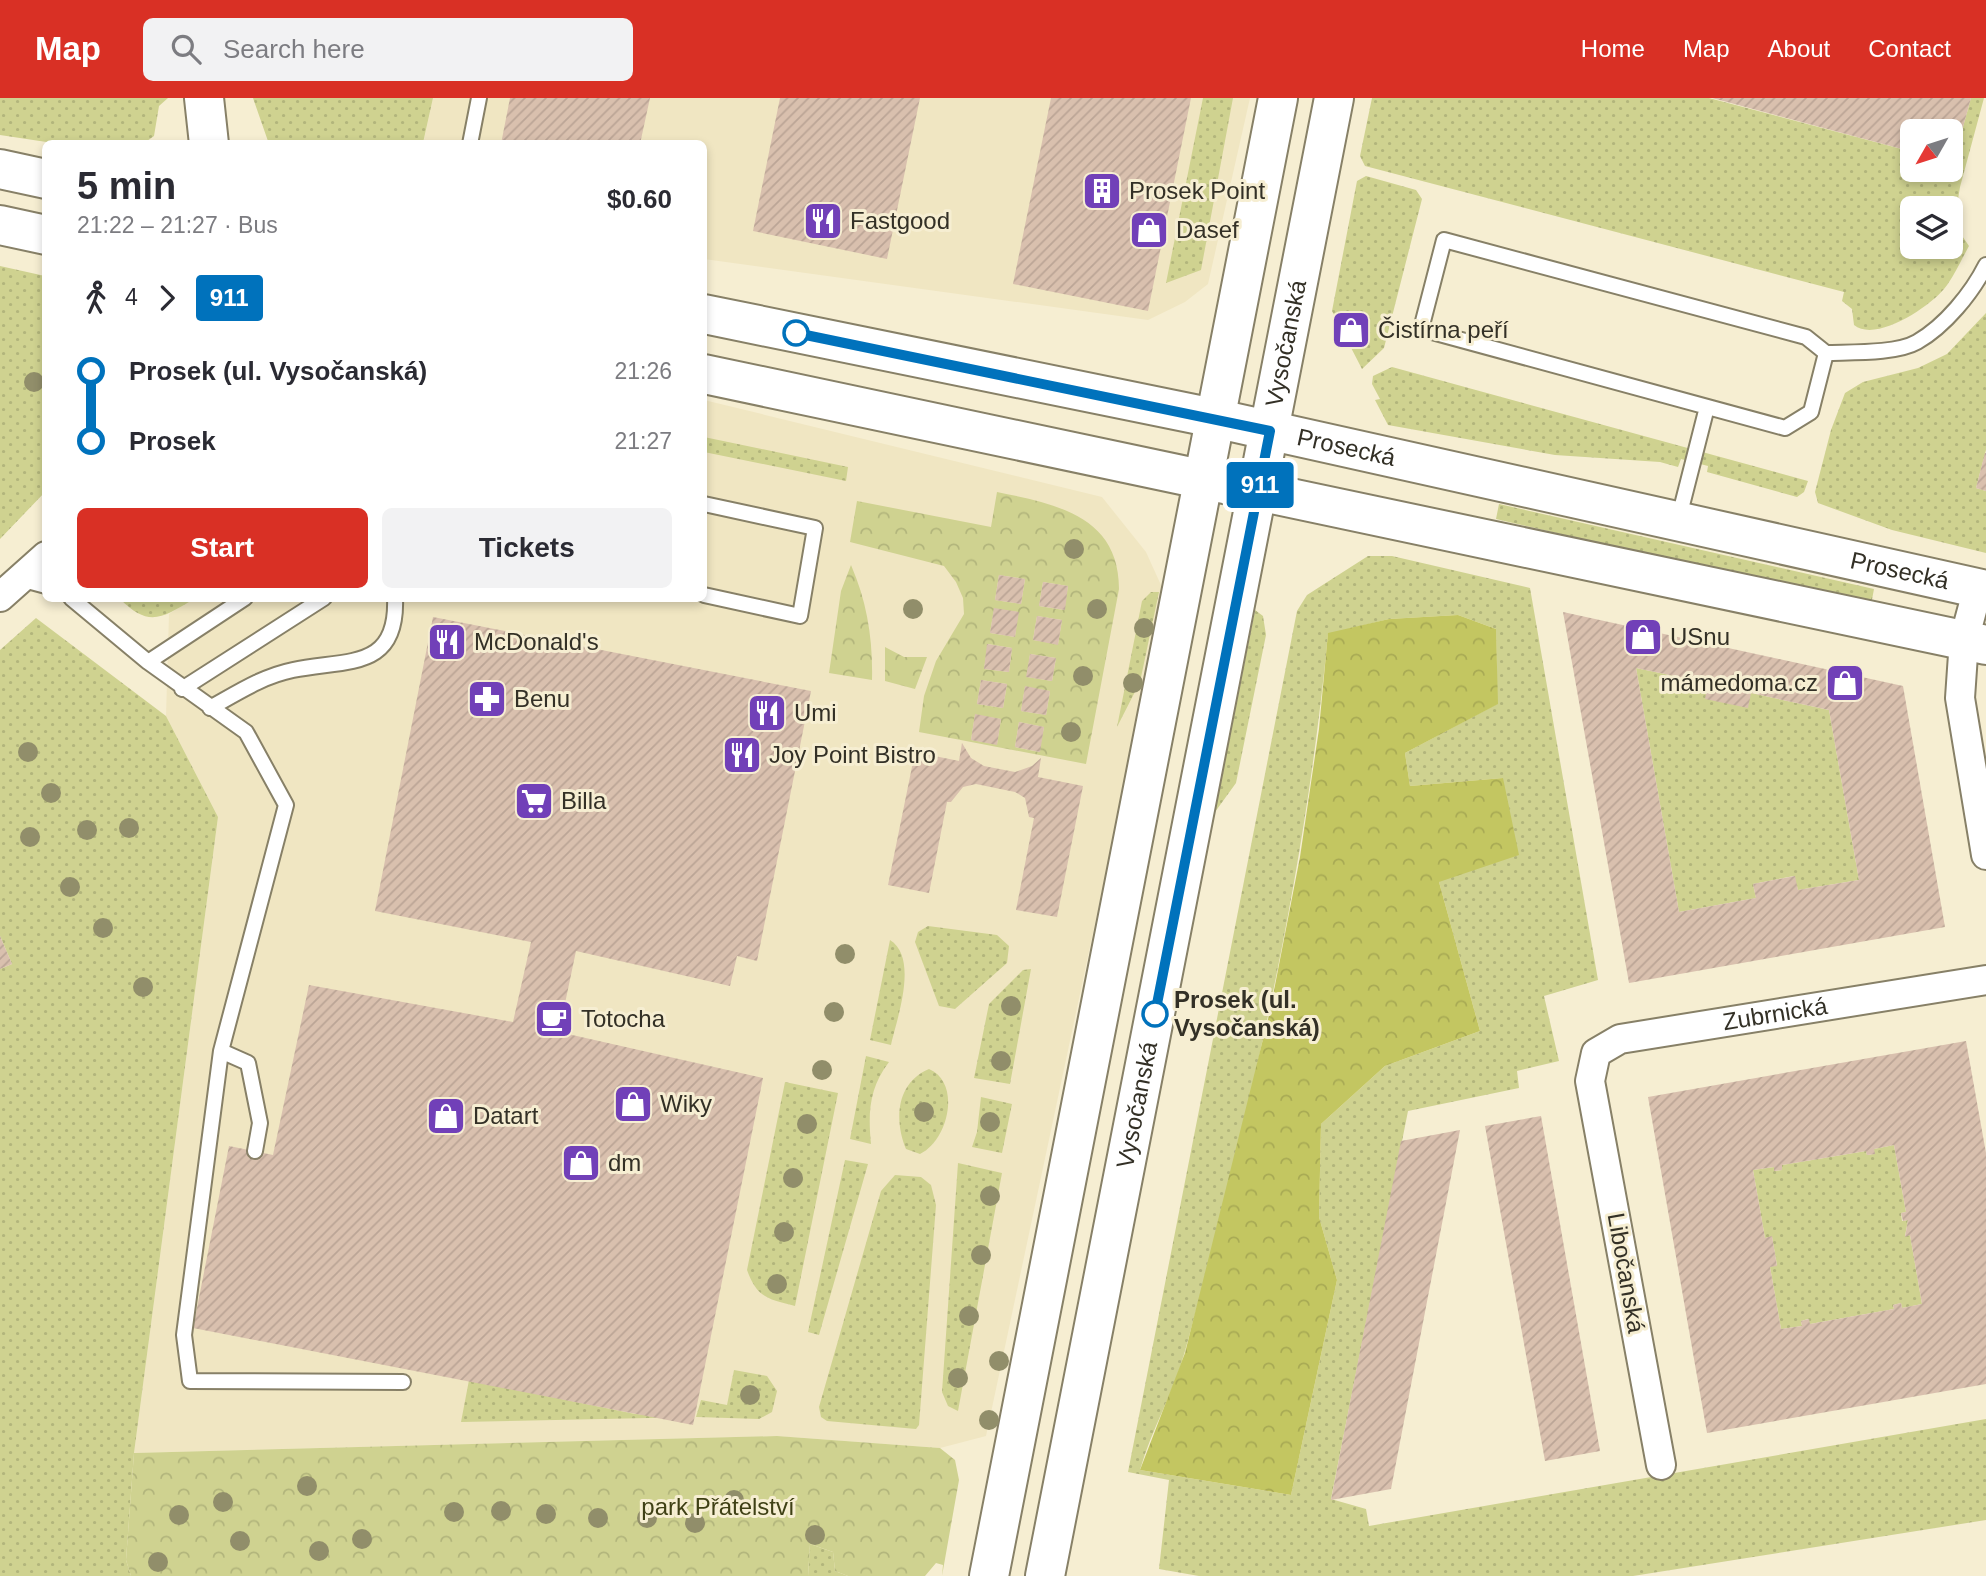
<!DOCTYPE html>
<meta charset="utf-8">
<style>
:root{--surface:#fff;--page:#f2f2f3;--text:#2b2b33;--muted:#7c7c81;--accent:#d93025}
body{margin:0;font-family:Arial,sans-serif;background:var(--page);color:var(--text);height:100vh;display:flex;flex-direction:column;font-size:26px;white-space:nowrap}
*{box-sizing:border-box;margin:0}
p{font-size:23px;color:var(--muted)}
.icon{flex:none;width:38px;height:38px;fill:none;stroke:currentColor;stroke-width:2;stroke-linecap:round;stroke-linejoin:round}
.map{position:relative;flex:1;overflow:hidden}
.drawer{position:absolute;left:42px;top:42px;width:665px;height:462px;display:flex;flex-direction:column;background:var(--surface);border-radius:10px;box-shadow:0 4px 10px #0003}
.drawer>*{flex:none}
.badge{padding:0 14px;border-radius:5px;font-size:24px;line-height:46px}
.needle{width:46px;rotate:231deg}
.buttons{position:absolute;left:1900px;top:21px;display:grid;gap:14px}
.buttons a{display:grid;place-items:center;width:63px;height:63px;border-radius:10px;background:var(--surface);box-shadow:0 4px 10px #0003;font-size:35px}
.map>.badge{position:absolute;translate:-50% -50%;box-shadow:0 0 0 4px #fff}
.legs{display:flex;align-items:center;gap:10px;height:77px;padding:0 35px;font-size:23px}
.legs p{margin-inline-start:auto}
.summary{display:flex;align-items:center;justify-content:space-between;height:119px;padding:0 35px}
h1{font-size:38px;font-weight:800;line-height:52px}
.action{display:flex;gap:14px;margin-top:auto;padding:14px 35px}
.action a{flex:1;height:80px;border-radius:10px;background:var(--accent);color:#fff;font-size:28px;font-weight:800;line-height:80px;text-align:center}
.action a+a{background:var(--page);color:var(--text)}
ul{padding:0 35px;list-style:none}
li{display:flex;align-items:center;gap:24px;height:70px;font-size:26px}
li i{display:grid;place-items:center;width:10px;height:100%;margin:0 9px;background:currentColor}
li i::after{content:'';width:18px;height:18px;margin:-9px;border:5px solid;border-radius:50%;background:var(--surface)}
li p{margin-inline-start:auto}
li:first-child i{background:linear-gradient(#0000 50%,currentColor 0)}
li:last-child i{background:linear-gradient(currentColor 50%,#0000 0)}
header{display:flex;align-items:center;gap:42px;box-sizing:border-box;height:98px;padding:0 35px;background:var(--accent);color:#fff}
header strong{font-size:33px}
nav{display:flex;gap:38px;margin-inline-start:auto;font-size:24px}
.search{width:490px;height:63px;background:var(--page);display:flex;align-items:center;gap:18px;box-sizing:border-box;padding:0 24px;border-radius:10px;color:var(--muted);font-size:26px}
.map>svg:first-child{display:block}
.built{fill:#f0e6c2}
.grass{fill:url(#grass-dots);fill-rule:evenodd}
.forest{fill:url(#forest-crowns)}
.park{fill:url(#park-crowns);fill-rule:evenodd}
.building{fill:url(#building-hatch);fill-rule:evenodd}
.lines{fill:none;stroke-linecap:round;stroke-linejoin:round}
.service-casing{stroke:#878067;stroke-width:18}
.minor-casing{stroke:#878067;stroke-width:32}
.secondary-casing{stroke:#878067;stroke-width:42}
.service{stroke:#fff;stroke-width:14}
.minor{stroke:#fff;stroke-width:28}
.secondary{stroke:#fff;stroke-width:38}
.tree{fill:#918e6a}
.line-1-casing{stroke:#fff;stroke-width:16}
.line-1{stroke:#0072bc;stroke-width:10}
.stop-1-dot{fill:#fff;stroke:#0072bc;stroke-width:3.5}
.labels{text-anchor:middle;stroke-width:6;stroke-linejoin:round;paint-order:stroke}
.poi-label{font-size:24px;fill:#333026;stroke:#f6eed2;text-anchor:start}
.street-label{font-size:24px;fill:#333026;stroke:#f6eed2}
.stop-label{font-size:24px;font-weight:bold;fill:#333026;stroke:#f6eed2;text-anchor:start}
.park-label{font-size:24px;fill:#3f4015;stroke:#f6eed2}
</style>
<header>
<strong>Map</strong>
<div class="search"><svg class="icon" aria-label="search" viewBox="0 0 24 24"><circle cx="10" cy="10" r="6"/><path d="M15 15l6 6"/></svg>Search here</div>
<nav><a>Home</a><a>Map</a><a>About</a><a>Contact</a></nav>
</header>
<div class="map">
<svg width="1986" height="1478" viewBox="0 0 1986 1478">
<defs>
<pattern id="grass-dots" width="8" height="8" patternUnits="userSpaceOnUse" patternTransform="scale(1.75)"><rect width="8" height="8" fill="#cfd290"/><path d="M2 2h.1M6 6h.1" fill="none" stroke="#b2b57c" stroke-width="1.8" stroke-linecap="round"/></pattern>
<pattern id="forest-crowns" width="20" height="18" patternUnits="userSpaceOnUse" patternTransform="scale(1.75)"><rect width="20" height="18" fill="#c3c661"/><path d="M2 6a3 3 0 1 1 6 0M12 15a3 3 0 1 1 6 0" fill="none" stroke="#a8aa54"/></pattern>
<pattern id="park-crowns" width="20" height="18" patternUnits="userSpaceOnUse" patternTransform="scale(1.75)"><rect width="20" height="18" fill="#cfd290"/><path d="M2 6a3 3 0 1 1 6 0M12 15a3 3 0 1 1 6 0" fill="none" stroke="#b2b57c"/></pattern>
<pattern id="building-hatch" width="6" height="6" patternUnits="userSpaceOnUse" patternTransform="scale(1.75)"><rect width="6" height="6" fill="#d9c0ae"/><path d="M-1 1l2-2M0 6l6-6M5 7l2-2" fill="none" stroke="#bba596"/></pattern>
</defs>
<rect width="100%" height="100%" fill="#f6eed2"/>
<path class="built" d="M433,0H1250L1208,186L1185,204L1148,222L704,161V46H423Z
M704,302L1102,399L1146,454L1165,496L986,1338L940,1350L777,1338L134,1355L218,719L166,618L169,516L194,500H704Z"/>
<path class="grass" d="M0,0H168L159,8L154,38L143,46L53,45L0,37Z
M253,0H433L423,45L269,46Z
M1203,0H1233L1201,172L1166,185Z
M1372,0H1709L1913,54V72H1951L1971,0H1984L1960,89L1954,126L1969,148C1961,162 1954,179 1944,191C1929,209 1876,245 1854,227L1852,211L1842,203L1844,194L1365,68L1360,58ZM1913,110H1951V149H1913Z
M1366,78L1416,92L1422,101L1384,250L1362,271L1332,213L1357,83Z
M0,168L45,178L46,393L0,441Z
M1986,215V352L1976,390L1986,393V455L1892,432L1818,405L1815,394L1831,332L1845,295L1863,284L1918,270L1947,256Z
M1392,269L1808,383L1804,394L1797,399L1707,374L1708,368L1681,361L1678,369L1660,364L1555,357L1388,327L1375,302L1380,301L1372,286L1373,278Z
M704,339L848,369L846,383L704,354Z
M1499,406L1874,491L1871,507L1496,421Z
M1368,458H1392L1530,490L1598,882L1544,898L1559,963L1517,973L1519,990L1408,1013L1331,1401L1366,1411L1369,1428L1986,1321V1422L1633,1478H1199L1159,1471L1169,1382L1128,1374L1297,513L1307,497ZM1458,517L1496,531L1497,606L1405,655L1410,688L1503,680L1439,784L1480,933L1385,968L1321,1026L1319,1119L1337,1182L1291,1397L1140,1372C1151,1332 1174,1294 1185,1253C1250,1018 1305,779 1328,536L1389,521Z
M1151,494H1159L1140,584L1117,629L1142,503Z
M120,501H194C162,520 149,530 120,501Z
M1255,512L1263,518L1266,537L1236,685L1215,714Z
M36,520L166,618L218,719L134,1355L126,1462L131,1478H0V871L12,866L0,838V552Z
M1636,570L1708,585L1706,601L1751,595L1829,612L1859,782L1798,792L1794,778L1753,786L1756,800L1679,814Z
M928,828L997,837L1009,848L1007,865L955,911L939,908L915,844L918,834Z
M890,842C919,860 897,920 891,947L870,942Z
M1031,871L1010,986L974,980L989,906L1023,872Z
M866,958L889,964C869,990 868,1015 871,1046L850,1041Z
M929,971C962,985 948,1043 920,1056L906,1051C894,1022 896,985 929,971Z
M785,984L838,995L795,1208C768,1201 757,1200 747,1172Z
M981,999L1012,1006L1002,1055L972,1049L977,1034Z
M1894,1047L1906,1114L1901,1115L1902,1123L1908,1122L1905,1138L1910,1137L1922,1206L1902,1210L1901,1205L1893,1207L1894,1211L1810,1226L1808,1221L1801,1223L1802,1228L1781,1231L1770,1169L1777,1167L1772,1139L1765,1140L1753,1072L1774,1069L1775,1073L1782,1072V1067L1866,1053L1867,1057L1874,1056V1051Z
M845,1062L868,1066L819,1237L808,1234Z
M958,1065L1002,1075L958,1313L948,1308L942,1294Z
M895,1077L921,1079L931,1087L936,1107L919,1327L916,1331L827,1323L821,1319L819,1309L881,1093Z
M734,1272L767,1278L777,1293L772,1314L759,1321L697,1319L461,1324L469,1282L635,1316L696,1319L701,1302L727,1307Z
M810,1446L833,1454L835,1473L848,1478H808Z"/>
<path class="forest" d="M1458,517L1496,531L1498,606L1405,655L1410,688L1503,680L1519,757L1439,784L1480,933L1385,968L1321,1026L1319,1119L1337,1182L1291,1397L1140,1372L1185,1255L1270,913L1300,759L1319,631L1328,535L1389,521Z"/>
<path class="park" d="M997,394C1056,406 1119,418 1119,491L1086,666L919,634L924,598L936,563L964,516L963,500L956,484L944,468L850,444L857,403L991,429ZM999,477L1025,481L1021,506L995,502ZM1043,484L1068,488L1064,512L1039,508ZM994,511L1018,514L1015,539L990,535ZM1037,518L1062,522L1058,546L1033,542ZM988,546L1012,550L1009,574L984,571ZM1030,556L1056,560L1052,583L1027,579ZM981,582L1007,586L1003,610L977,606ZM1025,589L1050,593L1046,617L1021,613ZM975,617L1001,621L997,646L971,642ZM1019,624L1044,629L1039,654L1015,649Z
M851,467C867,504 873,541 872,582L829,575L841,493Z
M885,549L904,559H927L915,591L885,583Z
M777,1338L940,1350L955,1362L959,1382L942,1478L943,1467L936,1465L925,1478H848L835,1473L833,1454L810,1446L808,1478H131L126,1462L134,1355Z"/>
<path class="building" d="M510,0H650L640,46H501Z
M780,0H920L887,161L753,133Z
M1051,0H1191L1148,213L1013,186Z
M1712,0H1971L1952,69L1951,33H1913V54Z
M1985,355H1986V393L1976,390Z
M999,477L1025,481L1021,506L995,502Z
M1043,484L1068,488L1065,512L1039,508Z
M994,510L1019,514L1015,539L990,535Z
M1563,514L1903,588L1945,829L1629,885ZM1636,570L1708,585L1705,601L1748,610L1751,595L1829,612L1859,782L1798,792L1795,778L1753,786L1756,800L1679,814Z
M1037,518L1062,522L1058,547L1033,542Z
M433,519L811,593L757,863L737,858L730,888L576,853L559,934L763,980L693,1327L193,1230L229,1048L273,1057L309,887L513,924L531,844L375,813Z
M987,546L1012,550L1009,574L984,571Z
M1030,556L1056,560L1052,583L1026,579Z
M981,582L1007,586L1003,610L977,606Z
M1025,588L1050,593L1046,617L1021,613Z
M975,616L1001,621L997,647L971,642Z
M1019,624L1044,629L1040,654L1015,649Z
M962,645L971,660L984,668L1015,674L1032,668L1041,660L1038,679L1083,688L1057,819L1016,812L1034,720L1029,719L1025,700L1015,694L976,686L963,689L951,704H947L929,795L888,787L915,654L959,663Z
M0,838L12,866L0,871Z
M1966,943L1986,1055V1286L1707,1335L1648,999ZM1894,1047L1906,1114L1901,1115L1903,1123L1908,1122L1905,1139L1910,1137L1922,1206L1902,1210L1901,1205L1893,1207L1894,1211L1810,1226L1809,1221L1801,1223L1802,1228L1781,1231L1770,1169L1777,1168L1772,1138L1765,1140L1753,1072L1774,1069V1073L1782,1072V1067L1866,1053L1867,1057L1875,1056L1874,1051Z
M1541,1018L1600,1353L1545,1363L1485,1028Z
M1460,1032L1391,1391L1331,1402L1401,1043Z"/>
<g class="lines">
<g class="service-casing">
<path id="service" d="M470,46L479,0
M1444,142L1806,239L1826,255L1811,314L1785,330L1421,231Z
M1826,255C1850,254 1896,256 1917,244C1945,228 1972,195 1986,167
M704,406L815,430L800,518L704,497
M1678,423L1707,309
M20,481L46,488
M71,500L148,564L245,500
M148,564L246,634L286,707L221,953L184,1237L190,1283L403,1284
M182,591L324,500
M210,610C237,595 263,578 293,572C346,561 398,573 395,500
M221,953L248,965L260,1025L255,1053"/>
</g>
<g class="minor-casing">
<g id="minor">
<path d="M1978,490L1964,542L1960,600L1986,757"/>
<path d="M0,499L46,458"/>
<path id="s1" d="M1661,1367L1590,983L1596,955L1620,941L1986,882"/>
</g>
</g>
<g class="secondary-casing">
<g id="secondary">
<path d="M204,0L209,46"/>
<path d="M0,71L46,81"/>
<path d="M0,127L46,137"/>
<path id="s2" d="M704,216L1214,320L1986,492"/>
<path d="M704,276L1986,547"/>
<path d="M989,1478L1278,0"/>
<path id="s3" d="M1045,1478L1334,0"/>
</g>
</g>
<use href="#service" class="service"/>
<use href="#minor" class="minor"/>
<use href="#secondary" class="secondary"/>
</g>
<g class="tree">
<circle cx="34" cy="284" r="10"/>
<circle cx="1074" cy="451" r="10"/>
<circle cx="913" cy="511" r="10"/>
<circle cx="1097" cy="511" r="10"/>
<circle cx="1144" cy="530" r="10"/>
<circle cx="1083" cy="578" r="10"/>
<circle cx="1133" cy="585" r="10"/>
<circle cx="1071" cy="634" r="10"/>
<circle cx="28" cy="654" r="10"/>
<circle cx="51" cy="695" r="10"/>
<circle cx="129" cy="730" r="10"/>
<circle cx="87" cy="732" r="10"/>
<circle cx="30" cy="739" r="10"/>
<circle cx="70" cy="789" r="10"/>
<circle cx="103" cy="830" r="10"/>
<circle cx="845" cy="856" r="10"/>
<circle cx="143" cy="889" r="10"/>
<circle cx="1011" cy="908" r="10"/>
<circle cx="834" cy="914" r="10"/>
<circle cx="1001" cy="963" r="10"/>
<circle cx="822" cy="972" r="10"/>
<circle cx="924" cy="1014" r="10"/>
<circle cx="990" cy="1024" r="10"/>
<circle cx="807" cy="1026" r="10"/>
<circle cx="793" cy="1080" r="10"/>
<circle cx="990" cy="1098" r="10"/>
<circle cx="784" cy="1134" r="10"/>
<circle cx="981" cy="1157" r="10"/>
<circle cx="777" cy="1186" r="10"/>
<circle cx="969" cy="1218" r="10"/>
<circle cx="999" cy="1263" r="10"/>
<circle cx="958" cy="1280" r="10"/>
<circle cx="750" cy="1297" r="10"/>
<circle cx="989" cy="1322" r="10"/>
<circle cx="307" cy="1388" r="10"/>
<circle cx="734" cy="1402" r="10"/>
<circle cx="223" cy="1404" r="10"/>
<circle cx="501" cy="1413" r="10"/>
<circle cx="454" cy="1414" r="10"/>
<circle cx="546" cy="1416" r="10"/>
<circle cx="179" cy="1417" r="10"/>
<circle cx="598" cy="1420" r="10"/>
<circle cx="647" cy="1420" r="10"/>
<circle cx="695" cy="1425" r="10"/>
<circle cx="815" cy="1437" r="10"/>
<circle cx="362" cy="1441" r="10"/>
<circle cx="240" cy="1443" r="10"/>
<circle cx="319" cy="1453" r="10"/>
<circle cx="158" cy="1464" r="10"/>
</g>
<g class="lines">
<g class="line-1-casing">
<path id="line-1" d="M796,235L1270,333L1155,916"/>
</g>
<use href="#line-1" class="line-1"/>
</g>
<defs>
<g id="building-square" transform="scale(2.0125)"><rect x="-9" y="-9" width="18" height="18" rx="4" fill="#7140b8" stroke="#f6eed2"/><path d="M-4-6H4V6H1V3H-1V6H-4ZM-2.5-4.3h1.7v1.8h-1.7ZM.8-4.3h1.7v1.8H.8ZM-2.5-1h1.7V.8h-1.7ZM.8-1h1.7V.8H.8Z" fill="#fff"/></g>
<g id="restaurant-square" transform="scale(2.0125)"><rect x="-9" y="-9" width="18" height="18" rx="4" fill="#7140b8" stroke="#f6eed2"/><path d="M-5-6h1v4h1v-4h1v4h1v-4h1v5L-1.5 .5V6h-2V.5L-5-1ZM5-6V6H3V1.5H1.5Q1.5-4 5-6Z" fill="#fff"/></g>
<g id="shop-square" transform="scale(2.0125)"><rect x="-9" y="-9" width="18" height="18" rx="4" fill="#7140b8" stroke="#f6eed2"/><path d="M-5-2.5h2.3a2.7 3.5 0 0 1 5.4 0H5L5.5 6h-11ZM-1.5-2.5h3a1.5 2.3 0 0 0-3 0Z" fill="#fff"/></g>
<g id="pharmacy-square" transform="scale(2.0125)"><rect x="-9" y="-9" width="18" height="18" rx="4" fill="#7140b8" stroke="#f6eed2"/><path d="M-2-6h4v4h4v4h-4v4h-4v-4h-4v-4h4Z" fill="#fff"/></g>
<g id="supermarket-square" transform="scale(2.0125)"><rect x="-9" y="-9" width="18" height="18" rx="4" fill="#7140b8" stroke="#f6eed2"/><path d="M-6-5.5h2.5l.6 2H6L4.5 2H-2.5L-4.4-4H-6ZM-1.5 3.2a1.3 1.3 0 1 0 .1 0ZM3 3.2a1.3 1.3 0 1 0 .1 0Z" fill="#fff"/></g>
<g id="cafe-square" transform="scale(2.0125)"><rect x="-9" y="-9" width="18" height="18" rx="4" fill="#7140b8" stroke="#f6eed2"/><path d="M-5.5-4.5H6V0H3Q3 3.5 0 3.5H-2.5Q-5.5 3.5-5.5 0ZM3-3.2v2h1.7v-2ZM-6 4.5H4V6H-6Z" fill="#fff"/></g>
</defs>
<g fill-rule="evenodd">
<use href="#building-square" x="1102" y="93"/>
<use href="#restaurant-square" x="823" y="123"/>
<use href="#shop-square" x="1149" y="132"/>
<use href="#shop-square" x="1351" y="232"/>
<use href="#shop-square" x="1643" y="539"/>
<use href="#restaurant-square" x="447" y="544"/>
<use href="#shop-square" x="1845" y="585"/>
<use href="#pharmacy-square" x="487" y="601"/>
<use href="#restaurant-square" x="767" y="615"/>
<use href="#restaurant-square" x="742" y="657"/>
<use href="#supermarket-square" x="534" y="703"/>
<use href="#cafe-square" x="554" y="921"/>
<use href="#shop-square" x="633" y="1006"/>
<use href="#shop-square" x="446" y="1018"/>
<use href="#shop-square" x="581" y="1065"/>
</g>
<g class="stop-1-dot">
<circle cx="796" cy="235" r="12"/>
<circle cx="1155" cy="916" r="12"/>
</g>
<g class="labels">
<g class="poi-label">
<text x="1129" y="101">Prosek Point</text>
<text x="850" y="131">Fastgood</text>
<text x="1176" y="140">Dasef</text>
<text x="1378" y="240">Čistírna peří</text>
<text x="1670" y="547">USnu</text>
<text x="474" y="552">McDonald's</text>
<text x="1818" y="593" text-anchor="end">mámedoma.cz</text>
<text x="514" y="609">Benu</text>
<text x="794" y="623">Umi</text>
<text x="769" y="665">Joy Point Bistro</text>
<text x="561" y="711">Billa</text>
<text x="581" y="929">Totocha</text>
<text x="660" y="1014">Wiky</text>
<text x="473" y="1026">Datart</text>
<text x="608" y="1073">dm</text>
</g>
<g class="street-label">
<text dy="8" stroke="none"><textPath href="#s3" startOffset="1256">Vysočanská</textPath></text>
<text dy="8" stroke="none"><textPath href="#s2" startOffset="656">Prosecká</textPath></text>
<text dy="8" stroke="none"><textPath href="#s2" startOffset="1223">Prosecká</textPath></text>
<text dy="8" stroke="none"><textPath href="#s1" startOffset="604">Zubrnická</textPath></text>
<text dy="8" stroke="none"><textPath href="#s3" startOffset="480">Vysočanská</textPath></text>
<text transform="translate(1626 1175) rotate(80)" y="8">Libočanská</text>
</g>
<g class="stop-label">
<text x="1174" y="910">Prosek (ul.<tspan x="1174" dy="28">Vysočanská)</tspan></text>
</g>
<g class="park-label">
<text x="718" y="1417">park Přátelství</text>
</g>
</g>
</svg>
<div class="buttons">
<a><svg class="needle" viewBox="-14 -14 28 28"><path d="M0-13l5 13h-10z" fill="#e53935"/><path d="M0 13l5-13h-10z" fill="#7c7c81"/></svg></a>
<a><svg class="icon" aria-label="layers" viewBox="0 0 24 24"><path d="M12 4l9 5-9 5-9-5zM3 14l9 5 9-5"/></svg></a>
</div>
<b class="badge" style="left:1260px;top:387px;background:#0072bc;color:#fff">911</b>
<section class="drawer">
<div class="summary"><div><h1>5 min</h1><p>21:22 – 21:27 · Bus</p></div><b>$0.60</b></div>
<div class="legs"><svg class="icon" aria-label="walk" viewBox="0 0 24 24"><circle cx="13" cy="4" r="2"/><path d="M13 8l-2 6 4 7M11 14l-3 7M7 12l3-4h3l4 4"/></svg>4<svg class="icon" aria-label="forward" viewBox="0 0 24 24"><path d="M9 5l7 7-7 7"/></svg><b class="badge" style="background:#0072bc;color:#fff">911</b></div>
<ul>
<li><i style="color:#0072bc"></i><b>Prosek (ul. Vysočanská)</b><p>21:26</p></li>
<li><i style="color:#0072bc"></i><b>Prosek</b><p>21:27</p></li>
</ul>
<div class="action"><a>Start</a><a>Tickets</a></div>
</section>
</div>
